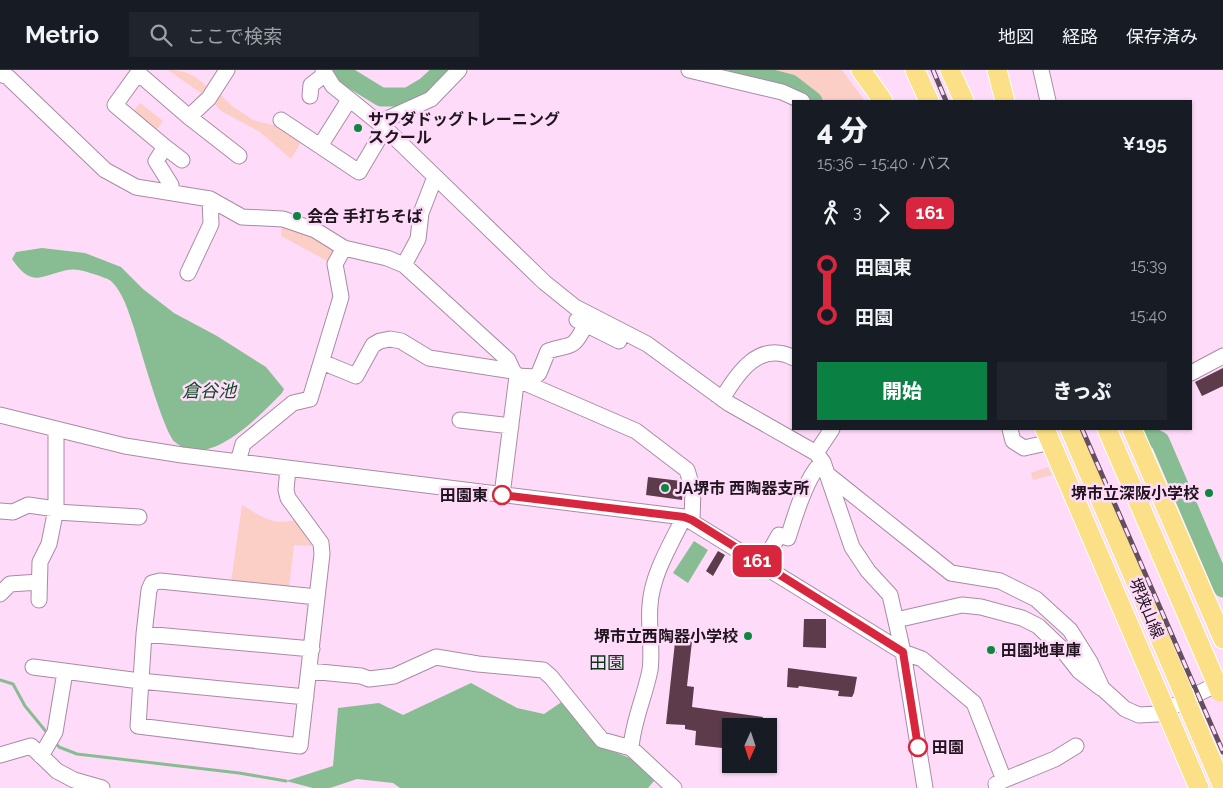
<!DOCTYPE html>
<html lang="ja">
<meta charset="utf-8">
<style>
:root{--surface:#171b24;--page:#20242c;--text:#f1f3f6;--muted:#9ea1a6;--line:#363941;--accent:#0b8043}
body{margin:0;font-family:Raleway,"Noto Sans JP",sans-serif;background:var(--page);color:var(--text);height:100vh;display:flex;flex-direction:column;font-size:19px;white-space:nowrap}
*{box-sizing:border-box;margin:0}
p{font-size:16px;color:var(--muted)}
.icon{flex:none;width:28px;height:28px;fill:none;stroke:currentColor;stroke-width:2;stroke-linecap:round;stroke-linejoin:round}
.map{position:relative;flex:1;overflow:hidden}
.sheet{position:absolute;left:792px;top:30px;width:400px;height:330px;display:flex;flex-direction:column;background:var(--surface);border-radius:0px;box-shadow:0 1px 4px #0004}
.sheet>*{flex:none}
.badge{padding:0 10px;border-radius:8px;font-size:18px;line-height:32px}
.needle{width:32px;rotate:183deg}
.controls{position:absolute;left:722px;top:648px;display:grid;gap:10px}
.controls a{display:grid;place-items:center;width:55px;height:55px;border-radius:0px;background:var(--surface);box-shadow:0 1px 4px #0004;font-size:25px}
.map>.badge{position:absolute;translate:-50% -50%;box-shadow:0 0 0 2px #fff}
.legs{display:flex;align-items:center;gap:8px;height:55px;padding:0 25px;font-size:16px}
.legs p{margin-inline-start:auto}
.summary{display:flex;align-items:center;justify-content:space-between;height:85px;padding:0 25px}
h1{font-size:28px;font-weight:800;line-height:38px}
.cta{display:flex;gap:10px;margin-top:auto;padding:10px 25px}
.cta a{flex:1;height:58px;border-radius:0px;background:var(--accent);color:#fff;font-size:20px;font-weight:800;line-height:58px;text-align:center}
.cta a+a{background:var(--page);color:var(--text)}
ul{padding:0 25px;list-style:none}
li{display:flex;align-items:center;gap:18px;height:50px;font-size:19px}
li i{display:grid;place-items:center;width:8px;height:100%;margin:0 6px;background:currentColor}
li i::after{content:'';width:12px;height:12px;margin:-6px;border:4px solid;border-radius:50%;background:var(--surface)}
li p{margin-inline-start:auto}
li:first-child i{background:linear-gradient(#0000 50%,currentColor 0)}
li:last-child i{background:linear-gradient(currentColor 50%,#0000 0)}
header{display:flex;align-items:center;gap:30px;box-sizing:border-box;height:70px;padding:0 25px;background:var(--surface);border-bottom:1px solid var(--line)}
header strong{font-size:24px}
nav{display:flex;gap:28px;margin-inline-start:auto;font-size:18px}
.search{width:350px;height:45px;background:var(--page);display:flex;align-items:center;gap:12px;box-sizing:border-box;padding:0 18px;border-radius:0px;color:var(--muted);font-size:19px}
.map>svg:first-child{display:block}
.green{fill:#fbcec6}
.water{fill:#88bd93}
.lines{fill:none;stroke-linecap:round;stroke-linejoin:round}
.stream{stroke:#88bd93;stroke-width:3}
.river{stroke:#88bd93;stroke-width:19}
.building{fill:#5e3b4b}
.minor-casing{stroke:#a98aa5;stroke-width:17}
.major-casing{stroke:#fff;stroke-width:21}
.minor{stroke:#fff;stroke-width:15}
.major{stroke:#fbe088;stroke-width:19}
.rail-casing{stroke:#624f60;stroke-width:5}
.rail{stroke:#fedcf9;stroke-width:3;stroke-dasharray:9;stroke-linecap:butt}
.major-bridge-casing{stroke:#fff;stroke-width:21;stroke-linecap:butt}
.major-bridge{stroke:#fbe088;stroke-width:19}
.line-1-casing{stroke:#fff;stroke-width:11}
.line-1{stroke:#d7263d;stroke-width:8}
.poi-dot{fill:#0d863f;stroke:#fedcf9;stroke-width:2}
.stop-1-dot{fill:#fff;stroke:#d7263d;stroke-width:2.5}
.labels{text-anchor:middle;stroke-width:5;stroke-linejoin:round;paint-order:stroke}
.poi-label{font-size:16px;font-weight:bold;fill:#20141f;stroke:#fedcf9;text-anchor:start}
.stop-label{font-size:16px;font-weight:bold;fill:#20141f;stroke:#fedcf9;text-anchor:end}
.street-label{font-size:16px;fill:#20141f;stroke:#fedcf9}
.water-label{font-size:18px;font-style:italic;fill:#0f4b24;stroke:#fedcf9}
.neighbourhood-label{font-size:18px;fill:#033917;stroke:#fedcf9}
</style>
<header>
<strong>Metrio</strong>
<div class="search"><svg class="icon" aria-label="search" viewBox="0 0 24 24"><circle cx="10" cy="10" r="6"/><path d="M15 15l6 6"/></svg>ここで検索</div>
<nav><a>地図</a><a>経路</a><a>保存済み</a></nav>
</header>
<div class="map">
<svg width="1223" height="718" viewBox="0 0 1223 718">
<rect width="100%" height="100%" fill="#fedcf9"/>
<path class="green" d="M168,0C186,0 197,6 209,19L205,26Z
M760,0H842L865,31H822L820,27L788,7Z
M220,24L232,36L253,50L288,59L303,69L291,89L260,62L221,41L212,31Z
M140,33L163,51L155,62L132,43Z
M282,154L302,159L339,178L331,193L281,166Z
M1048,397L1052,405L1033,410L1031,403Z
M242,435C261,446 272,456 295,450L312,476L294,475L289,517L231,512Z"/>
<path class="water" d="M42,178L85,183L121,197L143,219L174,243L217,266L266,297L284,319L282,323C260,345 208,402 175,372C164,363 140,277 134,258C129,243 123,222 111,211C107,208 101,207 97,205C87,202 77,198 67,200C40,206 32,218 12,189L16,182Z
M694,471L708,480L688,513L673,503Z
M471,613L517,638L544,644L563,631L602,677L635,690L654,711L648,718H400L393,713L357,709L330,718H313L286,711L333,696L338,638L379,633L403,645Z"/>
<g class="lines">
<path class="stream" d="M0,610L13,614L25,636L48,664
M55,672L59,677L77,684L239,703L286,711"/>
<path class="river" d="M337,0L381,27H408L425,17L444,0
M738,0L791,14L813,31
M1144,363L1160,371L1223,518"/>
</g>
<path class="building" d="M1223,298V316L1202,326L1195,312Z
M648,407L681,411L683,420L682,430L646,425Z
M718,481L725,485L713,506L706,501Z
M804,549H826V578L803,577Z
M679,561L693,562L687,616L694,617L692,637L763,647L762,656H731V679L695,675L696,661L685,659V655L666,654L676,563L679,564Z
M994,575L997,583L988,585L986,577Z
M788,598L857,607L854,623L852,627L838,626L839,621L799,616L798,618L787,617Z"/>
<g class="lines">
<g class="minor-casing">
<path id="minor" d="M323,0L333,16L385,58L544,212L575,237L647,274L728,333L816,383L823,392L852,477L868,501L890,525L903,582L925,718
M689,0L782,22L802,31
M1041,0L1048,31
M0,4L8,7L105,100L136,117L210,129L242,147L283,149L315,160L344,178L387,188L404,195L508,290L513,301L523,312L636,361L687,400L693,420L692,450
M310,26L311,15L324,5
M189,47L239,86
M281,50L359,102L385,58
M382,56L389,48L431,29L459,0
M320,76L349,30
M165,77L182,90
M170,122L171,115L156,91L165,77L115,35L138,3L189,47L209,28L227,0
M404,195L418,169L421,143L435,107
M188,203L211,154L210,129
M577,250L619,271
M322,292L356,306L373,275L380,271L390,269L401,271L429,288L513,301
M1191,303L1223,286
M722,329C738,302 760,270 794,288
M0,345L125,376L182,385L684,447L903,582L922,589L974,633L1004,710L996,714L997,718
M460,350L511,356
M1010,359L1013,371L1024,378L1051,372
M816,383L832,359
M238,392L243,374L293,333L310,329L341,227L335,194L344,178
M288,398L286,420L288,428L321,473L322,484L300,676L138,656L144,564L149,520L152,513L160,511L317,527
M827,404L951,503L1000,511L1036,529L1070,560L1090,592L1102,618L1125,639L1139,645L1158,644L1223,611
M502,425L517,306L535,307L539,303L548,281C572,273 572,281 585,256
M0,441L13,442L28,435L56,439
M56,442L139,447
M762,495L779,465L788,468C794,449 807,403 823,392
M0,524L10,514L39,512
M39,530L40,492L49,474L56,439V359
M896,550L962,535L981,537L1022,548L1038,556L1061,578L1079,601L1101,618
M144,564L312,579
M33,597L140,611L306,627
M309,601L361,606L369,609L394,606L436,587L478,594L543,600L551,607L602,670L631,678L674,718
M631,678C633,651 645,626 650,600C653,579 648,556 650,535C652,504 671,474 684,447
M0,685L31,676L57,701L74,710L102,718
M41,686L55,662L65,602
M1004,710L1055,689L1076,676"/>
</g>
<g class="major-casing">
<path id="major" d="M861,0L883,31
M915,0L929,31
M950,0L964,31
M997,0L1005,31
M1045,359L1199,718
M1070,359L1183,622
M1107,359L1213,605
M1132,359L1223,569
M1189,638L1223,717"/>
</g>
<use href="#minor" class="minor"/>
<use href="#major" class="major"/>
<g class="rail-casing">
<path id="rail" d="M933,0L946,31
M1082,359L1223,682"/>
</g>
<use href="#rail" class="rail"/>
<g class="major-bridge-casing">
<path id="major-bridge" d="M1213,605L1220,622
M1183,622L1189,638"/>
</g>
<use href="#major-bridge" class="major-bridge"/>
</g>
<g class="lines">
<g class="line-1-casing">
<path id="line-1" d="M502,425L684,447L692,450L903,582L918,677"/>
</g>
<use href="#line-1" class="line-1"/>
</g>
<g class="poi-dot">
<circle cx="358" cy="58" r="5"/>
<circle cx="297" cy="146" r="5"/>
<circle cx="665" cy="418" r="5"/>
<circle cx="1209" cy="423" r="5"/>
<circle cx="748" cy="566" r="5"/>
<circle cx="991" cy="580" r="5"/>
</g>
<g class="stop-1-dot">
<circle cx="502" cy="425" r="9"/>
<circle cx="918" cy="677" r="9"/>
</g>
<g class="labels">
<g class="poi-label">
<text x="368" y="55">サワダドッグトレーニング<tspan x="368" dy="18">スクール</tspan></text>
<text x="307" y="152">会合 手打ちそば</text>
<text x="675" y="424">JA堺市 西陶器支所</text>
<text x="1199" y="429" text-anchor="end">堺市立深阪小学校</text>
<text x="738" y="572" text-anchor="end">堺市立西陶器小学校</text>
<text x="1001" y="586">田園地車庫</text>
</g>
<g class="stop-label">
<text x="488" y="431">田園東</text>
<text x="932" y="683" text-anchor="start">田園</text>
</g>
<g class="street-label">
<text transform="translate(1147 538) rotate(67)" y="6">堺狭山線</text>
</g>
<g class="water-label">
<text x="209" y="327">倉谷池</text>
</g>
<g class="neighbourhood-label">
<text x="607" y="599">田園</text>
</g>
</g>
</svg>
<div class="controls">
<a><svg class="needle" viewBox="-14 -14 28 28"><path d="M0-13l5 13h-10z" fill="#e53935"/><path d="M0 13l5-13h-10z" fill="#9ea1a6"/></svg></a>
</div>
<b class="badge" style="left:757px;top:491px;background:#d7263d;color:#fff">161</b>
<section class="sheet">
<div class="summary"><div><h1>4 分</h1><p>15:36 – 15:40 · バス</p></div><b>¥195</b></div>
<div class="legs"><svg class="icon" aria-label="walk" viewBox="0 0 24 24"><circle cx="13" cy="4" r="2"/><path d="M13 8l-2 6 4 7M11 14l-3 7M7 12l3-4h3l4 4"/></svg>3<svg class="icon" aria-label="forward" viewBox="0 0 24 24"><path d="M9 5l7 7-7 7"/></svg><b class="badge" style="background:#d7263d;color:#fff">161</b></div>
<ul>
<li><i style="color:#d7263d"></i><b>田園東</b><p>15:39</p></li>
<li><i style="color:#d7263d"></i><b>田園</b><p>15:40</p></li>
</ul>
<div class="cta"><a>開始</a><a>きっぷ</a></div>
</section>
</div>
